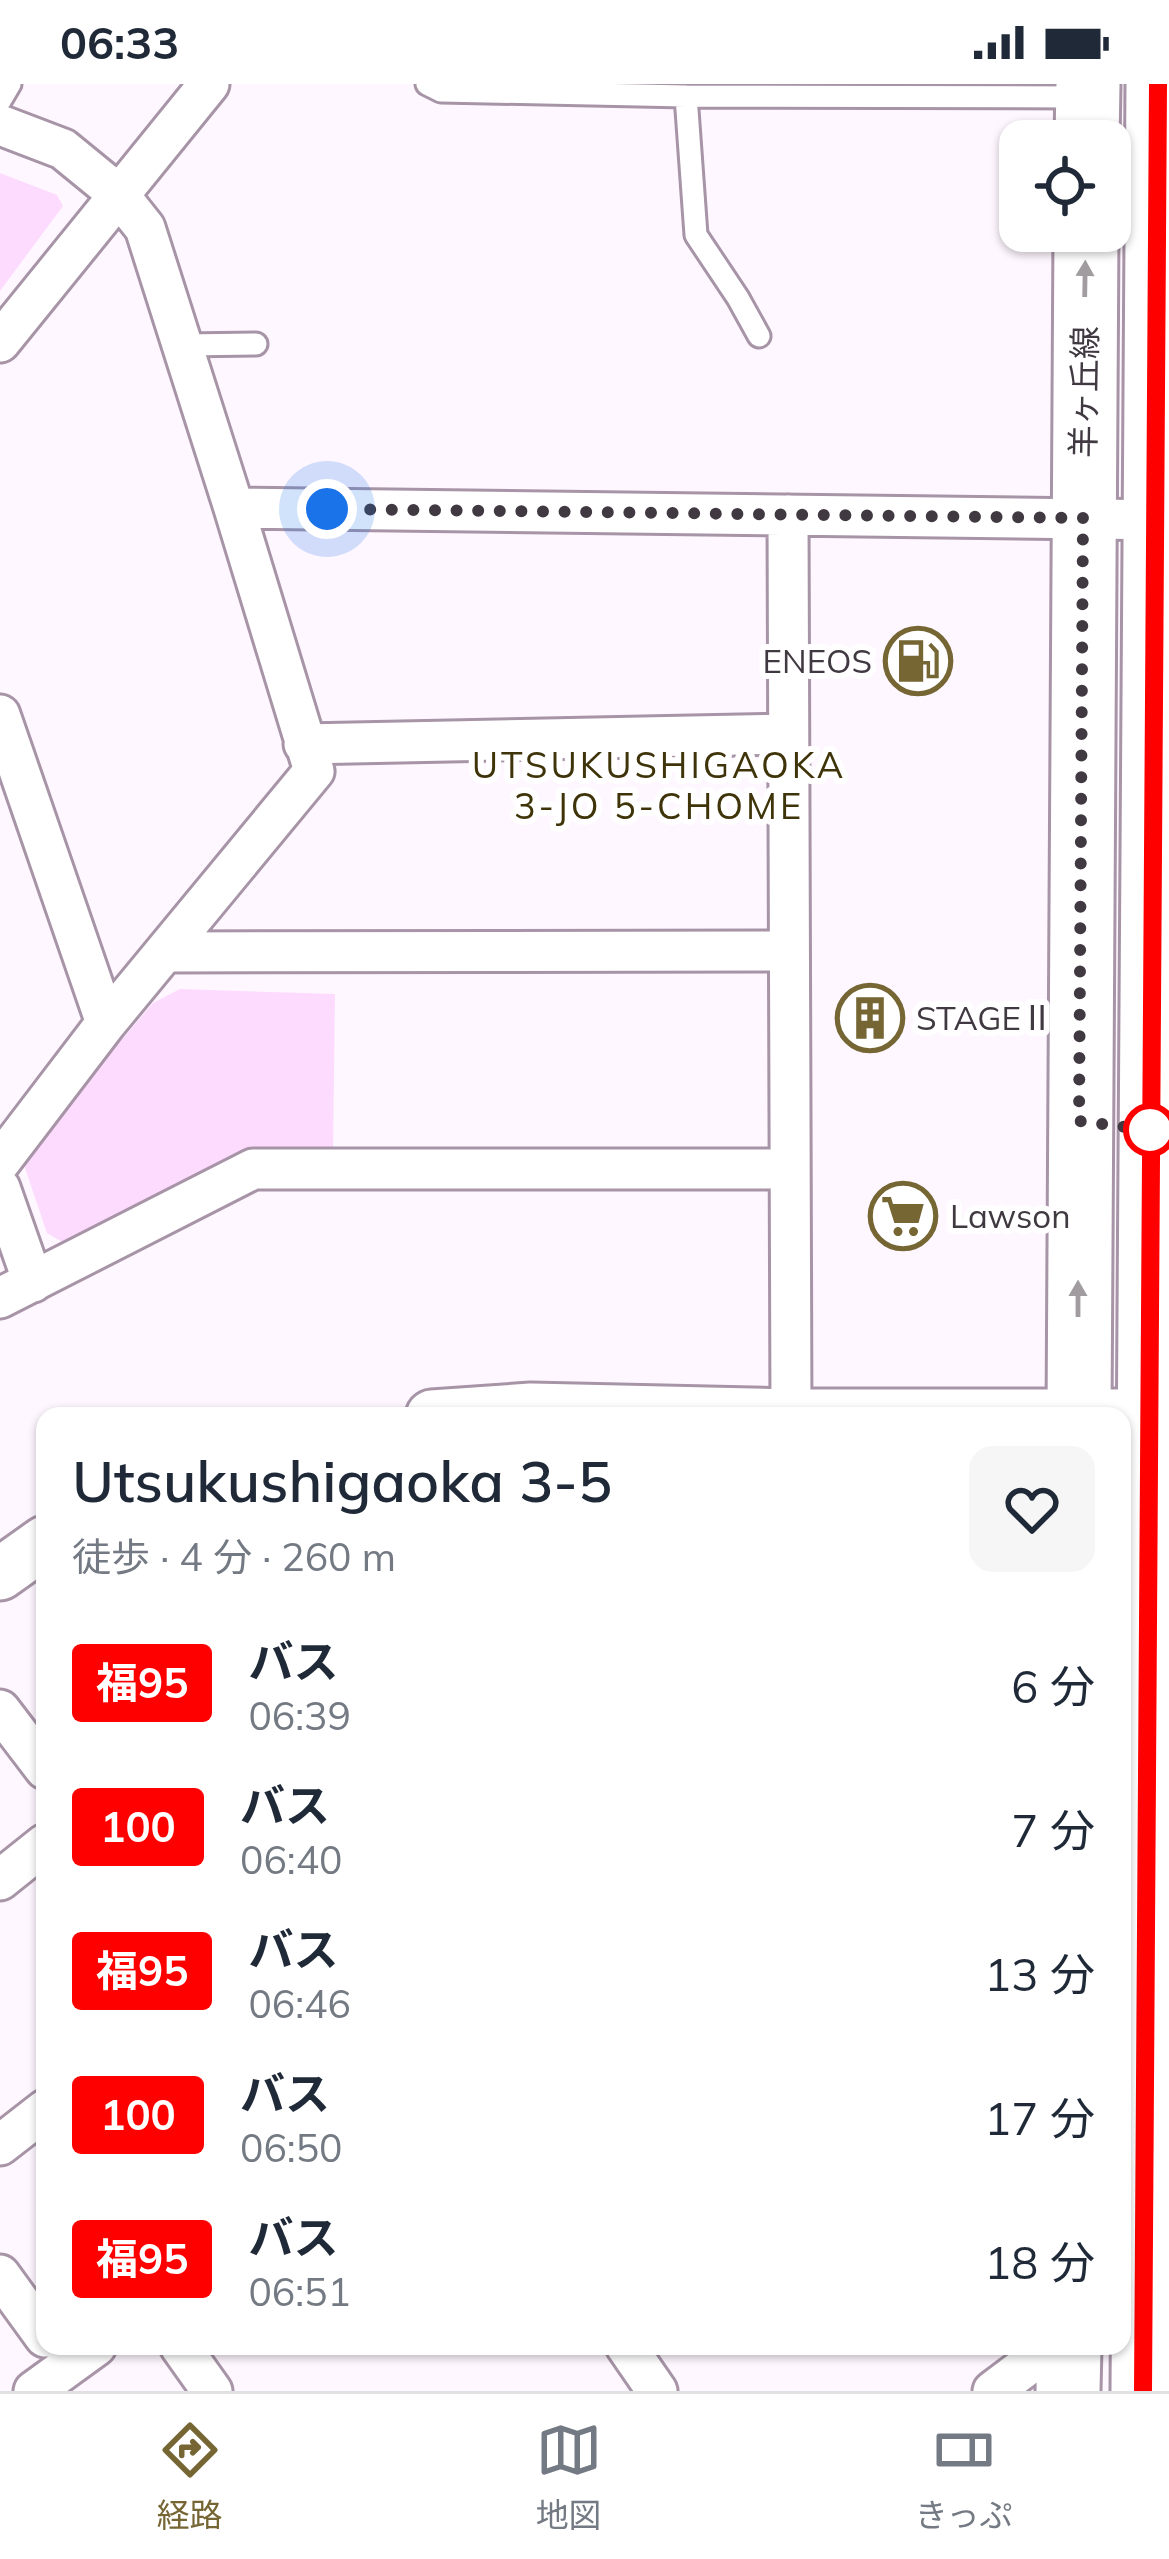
<!DOCTYPE html>
<html lang="ja">
<meta charset="utf-8">
<style>
:root{--surface:#fff;--page:#f6f6f7;--text:#1f2937;--muted:#747a83;--line:#e0e1e3;--accent:#756634}
body{margin:0;font-family:Mulish,"Noto Sans JP",sans-serif;background:var(--page);color:var(--text);height:100vh;display:flex;flex-direction:column;font-size:45px;white-space:nowrap}
*{box-sizing:border-box;margin:0}
p{font-size:39px;color:var(--muted)}
.icon{flex:none;width:66px;height:66px;fill:none;stroke:currentColor;stroke-width:2;stroke-linecap:round;stroke-linejoin:round}
.map{position:relative;flex:1;overflow:hidden}
.sheet{position:absolute;left:36px;top:1323px;width:1095px;height:948px;display:flex;flex-direction:column;background:var(--surface);border-radius:24px;box-shadow:0 3px 9px #0004}
.sheet>*{flex:none}
.badge{padding:0 24px;border-radius:9px;font-size:42px;line-height:78px}
.tools{position:absolute;left:999px;top:36px;display:grid;gap:24px}
.tools a{display:grid;place-items:center;width:132px;height:132px;border-radius:24px;background:var(--surface);box-shadow:0 3px 9px #0004;font-size:60px}
.you{position:absolute;width:60px;height:60px;margin:-30px;border:9px solid #fff;border-radius:50%;background:#1a73e8;box-shadow:0 0 0 18px #1a73e833}
.map>.badge{position:absolute;translate:-50% -50%;box-shadow:0 0 0 6px #fff}
.round{display:grid;place-items:center;flex:none;width:126px;height:126px;border-radius:24px;background:var(--page)}
.overview{display:flex;align-items:center;justify-content:space-between;height:204px;padding:0 36px}
h1{font-size:57px;font-weight:600;line-height:90px}
ul{padding:0;list-style:none}
li{display:flex;align-items:center;gap:36px;height:144px;padding:0 36px}
li div{flex:1}
li b{display:block;font-size:45px}
li em{font-style:normal}
li .badge{min-width:132px;font-weight:700;text-align:center}
.status{display:flex;justify-content:space-between;align-items:center;height:84px;padding:0 60px;background:var(--surface);direction:ltr}
.status svg{height:33px;fill:currentColor}
.menu{display:flex;justify-content:space-around;align-items:center;height:168px;border-top:3px solid var(--line);background:var(--surface);font-size:33px;color:var(--muted)}
.menu a{display:grid;justify-items:center;gap:6px}
.menu .on{color:var(--accent)}
.map>svg:first-child{display:block}
.green{fill:#fddbfe}
.lines{fill:none;stroke-linecap:round;stroke-linejoin:round}
.service-casing{stroke:#a794a7;stroke-width:27}
.minor-casing{stroke:#a794a7;stroke-width:45}
.tertiary-casing{stroke:#a794a7;stroke-width:57}
.primary-casing{stroke:#a794a7;stroke-width:69}
.service{stroke:#fff;stroke-width:21}
.minor{stroke:#fff;stroke-width:39}
.tertiary{stroke:#fff;stroke-width:51}
.primary{stroke:#fff;stroke-width:63}
.oneway{fill:#a09ca0}
.line-casing{stroke:#fff;stroke-width:27}
.line{stroke:#f00;stroke-width:18}
.walk{stroke:#413941;stroke-width:12;stroke-dasharray:0 21.6}
.stop-dot{fill:#fff;stroke:#f00;stroke-width:6}
.labels{text-anchor:middle;stroke-width:12;stroke-linejoin:round;paint-order:stroke}
.street-label{font-size:33px;fill:#413941;stroke:#fff}
.poi-label{font-size:33px;fill:#413941;stroke:#fff;text-anchor:start}
.neighbourhood-label{font-size:36px;letter-spacing:3px;fill:#3f3409;stroke:#fff}
</style>
<div class="status"><b>06:33</b><svg viewBox="0 0 49 12"><path d="M0 12V9h3v3zM5 12V6h3v6zM10 12V3h3v9zM15 12V0h3v12zM26 1h20v11H26zM47 4h2v5h-2z"/></svg></div>
<div class="map">
<svg width="1169" height="2307" viewBox="0 0 1169 2307">
<rect width="100%" height="100%" fill="#fff7ff"/>
<path class="green" d="M0,89L57,111L63,122L0,207Z
M180,905L335,910L333,1072L237,1068L64,1159L47,1149L25,1084L26,1068L153,919Z"/>
<g class="lines">
<g class="service-casing">
<path id="service" d="M427,0L441,7L686,12L696,151L738,214L759,252
M686,12L1081,13
M0,17L10,0
M183,261L256,260"/>
</g>
<g class="minor-casing">
<path id="minor" d="M0,41L63,65L118,110L145,144L234,424L1169,436
M0,258L209,0
M788,431L791,1331
M0,631L106,939
M304,660L788,650
M169,868L789,867
M0,1078L106,939L314,687L234,424
M0,1104L33,1198
M0,1214L253,1085H787
M0,1626L45,1685
M0,1796L45,1760
M0,2061L45,2026
M0,2191L45,2253
M180,2262L212,2307
M626,2262L657,2307
M34,2307L96,2262
M993,2307L1053,2262"/>
</g>
<g class="tertiary-casing">
<path id="tertiary" d="M432,1332L531,1325L791,1331H1169
M0,1490L45,1458"/>
</g>
<g class="primary-casing">
<path id="primary" d="M1087,57L1088,0
M1079,1332L1086,147
M1068,2307L1069,2262
M1143,2307L1158,0"/>
</g>
<use href="#service" class="service"/>
<use href="#minor" class="minor"/>
<use href="#tertiary" class="tertiary"/>
<use href="#primary" class="primary"/>
</g>
<defs><path id="oneway-solid" d="M-6-.8H1V-3.2L6.5 0L1 3.2V.8H-6Z" transform="scale(3)"/></defs>
<g class="oneway">
<use href="#oneway-solid" transform="translate(1085 195) rotate(-89)"/>
<use href="#oneway-solid" transform="translate(1078 1215) rotate(-90)"/>
</g>
<g class="lines">
<g class="line-casing">
<path id="line" d="M1143,2307L1158,0"/>
</g>
<use href="#line" class="line"/>
<path class="walk" d="M327,425L1083,434L1079,1037L1150,1046"/>
</g>
<defs>
<g id="fuel-ring" transform="scale(3.45)"><circle r="9.5" fill="#fff" stroke="#756634" stroke-width="1.5"/><path d="M-5.5-6h7V0h2V4h1.3V-2.5L3-4.5l.8-.8L6-3V5H2.5V1h-1V6h-7ZM-4.2-4.7v3.2H.2V-4.7Z" fill="#756634"/></g>
<g id="building-ring" transform="scale(3.45)"><circle r="9.5" fill="#fff" stroke="#756634" stroke-width="1.5"/><path d="M-4-6H4V6H1V3H-1V6H-4ZM-2.5-4.3h1.7v1.8h-1.7ZM.8-4.3h1.7v1.8H.8ZM-2.5-1h1.7V.8h-1.7ZM.8-1h1.7V.8H.8Z" fill="#756634"/></g>
<g id="supermarket-ring" transform="scale(3.45)"><circle r="9.5" fill="#fff" stroke="#756634" stroke-width="1.5"/><path d="M-6-5.5h2.5l.6 2H6L4.5 2H-2.5L-4.4-4H-6ZM-1.5 3.2a1.3 1.3 0 1 0 .1 0ZM3 3.2a1.3 1.3 0 1 0 .1 0Z" fill="#756634"/></g>
</defs>
<g fill-rule="evenodd">
<use href="#fuel-ring" x="918" y="577"/>
<use href="#building-ring" x="870" y="934"/>
<use href="#supermarket-ring" x="903" y="1132"/>
</g>
<circle class="stop-dot" cx="1150" cy="1046" r="24"/>
<g class="labels">
<g class="street-label">
<text transform="translate(1084 308) rotate(-89)" y="12">羊ヶ丘線</text>
</g>
<g class="poi-label">
<text x="872" y="589" text-anchor="end">ENEOS</text>
<text x="916" y="946">STAGEⅡ</text>
<text x="950" y="1144">Lawson</text>
</g>
<g class="neighbourhood-label">
<text x="659" y="694">UTSUKUSHIGAOKA<tspan x="659" dy="41">3-JO 5-CHOME</tspan></text>
</g>
</g>
</svg>
<div class="tools">
<a><svg class="icon" aria-label="locate" viewBox="0 0 24 24"><circle cx="12" cy="12" r="6"/><path d="M12 2v4M12 18v4M2 12h4M18 12h4"/></svg></a>
</div>
<div class="you" style="left:327px;top:425px"></div>
<section class="sheet">
<div class="overview"><div><h1>Utsukushigaoka 3-5</h1><p>徒歩 · 4 分 · 260 m</p></div><a class="round"><svg class="icon" aria-label="heart" viewBox="0 0 24 24"><path d="M12 20l-8-8c-3-5 5-10 8-4 3-6 11-1 8 4z"/></svg></a></div>
<ul>
<li><span class="badge" style="background:#f00;color:#fff">福95</span><div><b>バス</b><p>06:39</p></div><em>6 分</em></li>
<li><span class="badge" style="background:#f00;color:#fff">100</span><div><b>バス</b><p>06:40</p></div><em>7 分</em></li>
<li><span class="badge" style="background:#f00;color:#fff">福95</span><div><b>バス</b><p>06:46</p></div><em>13 分</em></li>
<li><span class="badge" style="background:#f00;color:#fff">100</span><div><b>バス</b><p>06:50</p></div><em>17 分</em></li>
<li><span class="badge" style="background:#f00;color:#fff">福95</span><div><b>バス</b><p>06:51</p></div><em>18 分</em></li>
</ul>
</section>
</div>
<nav class="menu">
<a class="on"><svg class="icon" aria-label="directions" viewBox="0 0 24 24"><path d="M12 3l9 9-9 9-9-9zM9 14v-3h6M13 9l2 2-2 2"/></svg>経路</a>
<a><svg class="icon" aria-label="map" viewBox="0 0 24 24"><path d="M3 6l6-2 6 2 6-2v14l-6 2-6-2-6 2zM9 4v14M15 6v14"/></svg>地図</a>
<a><svg class="icon" aria-label="tickets" viewBox="0 0 24 24"><path d="M3 7h18v10H3zM15 7v10"/></svg>きっぷ</a>
</nav>
